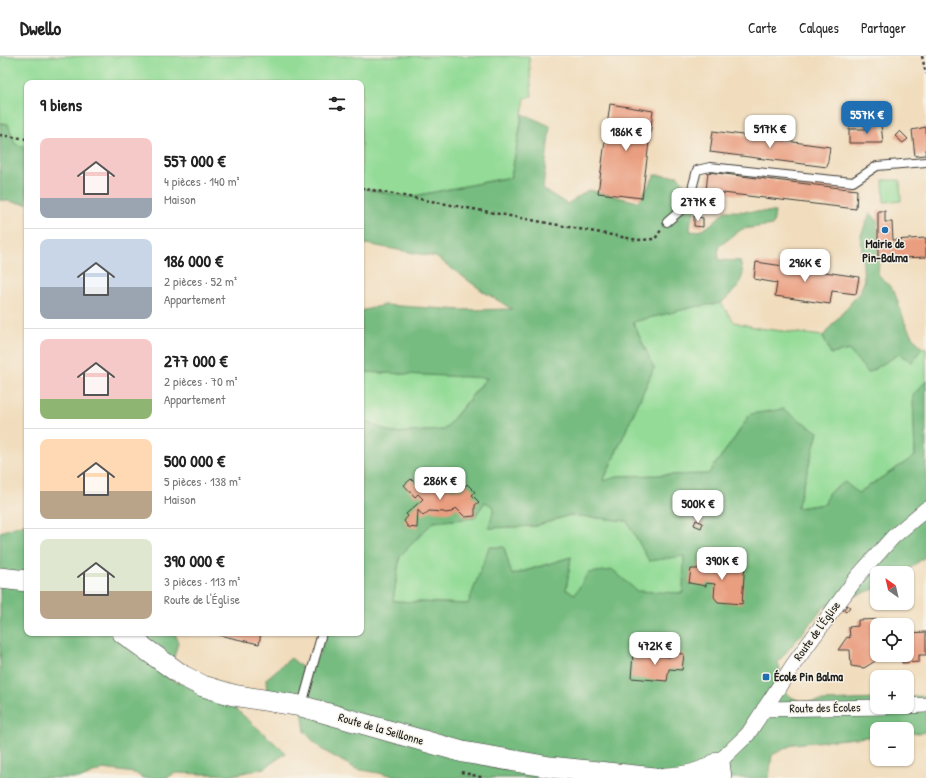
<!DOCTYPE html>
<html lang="fr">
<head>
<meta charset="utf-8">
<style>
  :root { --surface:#fff; --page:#f6f6f6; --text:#222; --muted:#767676; --line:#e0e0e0; --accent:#1f6fb2 }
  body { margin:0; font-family:"Patrick Hand",sans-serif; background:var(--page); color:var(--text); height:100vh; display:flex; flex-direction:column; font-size:15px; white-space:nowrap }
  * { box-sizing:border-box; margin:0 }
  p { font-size:13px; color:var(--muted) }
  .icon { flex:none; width:22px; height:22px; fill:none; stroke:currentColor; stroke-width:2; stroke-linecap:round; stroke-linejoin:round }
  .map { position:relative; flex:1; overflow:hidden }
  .details { position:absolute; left:24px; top:24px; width:340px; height:556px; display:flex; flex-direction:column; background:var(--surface); border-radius:8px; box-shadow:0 1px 3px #0004 }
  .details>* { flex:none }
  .needle { width:26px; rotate:326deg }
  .tools { position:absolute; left:870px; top:510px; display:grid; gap:8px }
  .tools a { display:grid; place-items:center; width:44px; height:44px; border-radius:8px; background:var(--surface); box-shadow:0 1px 3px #0004; font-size:20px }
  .price { position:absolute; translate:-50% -34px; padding:0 9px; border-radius:8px; background:#fff; color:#222; font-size:13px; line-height:26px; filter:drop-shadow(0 1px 2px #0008) }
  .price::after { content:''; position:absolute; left:50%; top:24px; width:12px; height:9px; margin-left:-6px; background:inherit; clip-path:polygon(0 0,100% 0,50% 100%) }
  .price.on { background:var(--accent); color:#fff }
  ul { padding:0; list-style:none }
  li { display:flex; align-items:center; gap:12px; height:100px; padding:0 16px }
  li+li { border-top:1px solid var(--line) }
  li span { display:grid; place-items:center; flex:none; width:112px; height:80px; border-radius:8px; color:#555 }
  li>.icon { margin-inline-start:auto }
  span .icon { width:48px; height:48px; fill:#fffc; stroke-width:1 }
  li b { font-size:17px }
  h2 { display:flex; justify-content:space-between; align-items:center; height:48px; padding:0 16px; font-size:17px }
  header { display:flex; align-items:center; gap:24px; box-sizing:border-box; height:56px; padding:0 20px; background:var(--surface); border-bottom:1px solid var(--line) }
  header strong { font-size:19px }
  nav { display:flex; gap:22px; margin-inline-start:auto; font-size:14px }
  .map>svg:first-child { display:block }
  .green { fill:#93db96; stroke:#587c59 }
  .forest { fill:#76bb7f; stroke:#496c4e; fill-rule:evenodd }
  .building { fill:#ea9e80 }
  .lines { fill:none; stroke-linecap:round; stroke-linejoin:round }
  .lane-casing { stroke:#3c3934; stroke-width:10 }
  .street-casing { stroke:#3c3934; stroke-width:16 }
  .secondary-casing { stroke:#3c3934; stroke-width:22 }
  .path { stroke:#3c3934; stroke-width:2.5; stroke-dasharray:3 3; stroke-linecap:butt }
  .lane { stroke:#fff; stroke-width:8 }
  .street { stroke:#fff; stroke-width:15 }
  .secondary { stroke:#fff; stroke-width:21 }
  .poi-dot { fill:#1f6fb2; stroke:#f7f3e8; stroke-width:1.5 }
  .labels { text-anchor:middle; stroke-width:3; stroke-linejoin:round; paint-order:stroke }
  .poi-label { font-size:12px; font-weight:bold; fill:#1c1c1c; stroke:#f7f3e8 }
  .street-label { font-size:12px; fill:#1c1c1c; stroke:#f7f3e8 }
</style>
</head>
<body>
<header>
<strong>Dwello</strong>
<nav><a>Carte</a><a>Calques</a><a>Partager</a></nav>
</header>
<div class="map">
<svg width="926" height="722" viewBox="0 0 926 722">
  <rect width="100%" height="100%" fill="#f7f3e8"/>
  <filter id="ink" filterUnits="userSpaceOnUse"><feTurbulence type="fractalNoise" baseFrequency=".025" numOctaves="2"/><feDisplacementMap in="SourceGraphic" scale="8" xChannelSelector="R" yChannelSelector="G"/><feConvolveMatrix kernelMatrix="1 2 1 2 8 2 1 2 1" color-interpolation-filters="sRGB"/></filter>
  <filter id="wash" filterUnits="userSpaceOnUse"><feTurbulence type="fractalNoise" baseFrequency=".012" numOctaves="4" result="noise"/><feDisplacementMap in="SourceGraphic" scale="16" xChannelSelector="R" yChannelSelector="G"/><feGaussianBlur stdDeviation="0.9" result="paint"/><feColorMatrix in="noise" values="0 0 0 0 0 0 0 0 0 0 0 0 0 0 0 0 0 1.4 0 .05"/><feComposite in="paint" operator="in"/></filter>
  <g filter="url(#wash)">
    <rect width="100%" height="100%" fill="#f1ddbd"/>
    <g class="green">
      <path d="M0,0h529l3,40 -7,2 -14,79 -102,20 -48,-9v-105h-334v65l-12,-4 -7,-20 -8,-1z"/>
      <path d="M883,124h17l1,21 -17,1z"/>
      <path d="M721,247l13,19 24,6 65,8 8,18 18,-4 19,23 31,-19 13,8 10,-14 4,1v32l-13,15 2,60 -57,37 -33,11 -28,4 21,-76 -68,-18 -16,25 -26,35 -88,2 -17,6 51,-114 -22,-46 62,-15z"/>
      <path d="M361,316l126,5 -43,53 -52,3 -31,-14z"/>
      <path d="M485,446l9,4 -5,22 46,-2 35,-11 57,6 22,40 35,-6 -1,38 -46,-1 -24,-22 -38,25 -9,-5 5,-33 -60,18 -7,-28 -36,57 -75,-3 7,-45 33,-34 41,-4z"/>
    </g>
    <g class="forest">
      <path d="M523,58l27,12 -7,63 24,15 22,-14 49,12 17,-27 23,1 20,28 -7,16 -1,11c15,3 25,-11 35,-20l50,1 -2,13 -31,4 -24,18 1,13 21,1 3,13 -5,13 -17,16 -27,4 -61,15 21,46 -51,113 17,-5 88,-2 26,-35 16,-25 33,-5 35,23 -21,76 28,-4 3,-11 17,-11 13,11 57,-37 -2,-61 13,-14v175l-22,17h-27v15l-53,19 -46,55 8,32 15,8 76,-3v8h30v-10l19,-1v36l-19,2v-5h-30v7l-83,8 -22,11 -3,23h-361l-52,-9 -35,-20 -16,-17 -4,-32 -34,-6 -1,-15 25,-21 15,13 14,-18 -1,-20h42v-214l31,14 52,-3 43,-52 -126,-6v-61l23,-6 78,5 50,-1 -28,-17 -48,-35 -75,-14v-55l48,9 102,-20zM485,446l9,5 -5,21 46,-2 35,-11 57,6 22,40 35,-5 -1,37 -46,-2 -24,-21 -25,3 -13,21 -9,-4 5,-33 -59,18 -8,-28h-15l-21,57 -75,-3 7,-45 33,-34 41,-4z"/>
      <path d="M0,67l8,1 7,20 12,4v56l-27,-4z"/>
      <path d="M870,157l12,13 -4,48 16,17 11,32 7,13 10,12 -10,14 -13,-8 -31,19 -19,-23 -18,4 -8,-18 36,-43 5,-11 -3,-47z"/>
      <path d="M27,467v110h148l3,10 -10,35 62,26 56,49 -21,15 -32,7 -57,-2 -11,5h-22l-8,-5 -32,-4 -22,9h-81v-246z"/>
    </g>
    <g id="blocks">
      <g class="building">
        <path d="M610,48l43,7 -11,87 -44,-5z"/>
        <path d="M865,68h16l2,19h-34v-14h17z"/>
        <path d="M926,71v28l-11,1 -3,-26z"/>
        <path d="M713,75l117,16 -3,20 -117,-15z"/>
        <path d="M900,75l8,8 -5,4 -8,-7z"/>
        <path d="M708,116l149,18 -1,19 -150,-18z"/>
        <path d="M878,155h7v11h7l1,18 33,-2v19l-48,2z"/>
        <path d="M694,160l9,2v9l-9,-1z"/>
        <path d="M756,206l103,15 -3,17 -24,-3 -2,13 -55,-8 2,-13 -23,-4z"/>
        <path d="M411,423l7,7 33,2 3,2 3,-3 3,4 7,-7 8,8 -3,3 7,7 -4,3v11l-10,1 -9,-9 -4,4 -7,1 -1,-1 -15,-1 -6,5 -5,-6 -1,18 -9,-1 -4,-6 4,-5 -2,-2 17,-15 -5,-5 -3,3 -11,-12z"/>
        <path d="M696,464l7,3 -2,5 -7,-3z"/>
        <path d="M717,506h28l-3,42 -24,-2 -4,-5 1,-13 -9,-1v3l-17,-3 2,-14h7l1,-6 9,1 -1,8h9z"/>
        <path d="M847,549l3,2 -4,5 -3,-2z"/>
        <path d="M890,563v6h-13v30h2l-2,5 -13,8 -13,-2 -1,-16h-12l9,-13 3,1 -1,-11 9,-1v-6z"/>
        <path d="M926,576v23h-7v7l-17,1 -1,-8h6v-22z"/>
        <path d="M220,577h41l-2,11 -40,-9z"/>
        <path d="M670,597l14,1 -2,16 -13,-1 -2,12 -36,-3 2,-24 37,3z"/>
      </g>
    </g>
  </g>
  <g filter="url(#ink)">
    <use href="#blocks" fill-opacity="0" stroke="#3c3934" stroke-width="1"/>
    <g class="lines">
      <g class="lane-casing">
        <g id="lane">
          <path d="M667,166l21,-18 9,-34 13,-3 143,15 24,-16 49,-4"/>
          <path d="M302,649l20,-72"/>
        </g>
      </g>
      <g class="street-casing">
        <g id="street">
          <path d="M907,650l19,-1"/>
          <path d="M764,653l122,-2"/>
          <path d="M719,706l29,-28 45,-69 65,-89 35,-39 33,-28"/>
        </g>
      </g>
      <g class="secondary-casing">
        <g id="secondary">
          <path d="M0,522l27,3"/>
          <path d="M123,577l60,43 20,10 30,9 68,11 162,46 87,15 105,11"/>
          <path d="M665,722c22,-1 35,-3 54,-16l2,16"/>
        </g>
      </g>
      <g class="path">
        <path d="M922,0l4,18"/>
        <path d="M0,79l27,4"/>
        <path d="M361,132l277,52 17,-1 6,-9"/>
        <path d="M461,716l23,6"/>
      </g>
      <use href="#lane" class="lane"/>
      <use href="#street" class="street"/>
      <use href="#secondary" class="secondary"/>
    </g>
  </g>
  <g class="poi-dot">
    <circle cx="885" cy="174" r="4"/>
    <rect x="762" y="617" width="8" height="8" rx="2"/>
  </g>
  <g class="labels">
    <g class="poi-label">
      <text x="885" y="192">Mairie de<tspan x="885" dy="14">Pin-Balma</tspan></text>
      <text x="774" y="625" text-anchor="start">École Pin Balma</text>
    </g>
    <g class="street-label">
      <text transform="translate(817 575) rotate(-54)" y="4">Route de l'Église</text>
      <text transform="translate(825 652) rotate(-1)" y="4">Route des Écoles</text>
      <text transform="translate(381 673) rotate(16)" y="4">Route de la Seillonne</text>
    </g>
  </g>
</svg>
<div class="tools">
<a><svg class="needle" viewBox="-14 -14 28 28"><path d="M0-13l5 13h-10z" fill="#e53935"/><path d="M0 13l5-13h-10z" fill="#767676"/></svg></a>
<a><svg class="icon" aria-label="locate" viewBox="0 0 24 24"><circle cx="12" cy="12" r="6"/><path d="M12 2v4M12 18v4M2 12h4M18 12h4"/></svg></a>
<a>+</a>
<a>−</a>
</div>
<b class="price on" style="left:867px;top:79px">557K €</b>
<b class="price" style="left:770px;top:93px">517K €</b>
<b class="price" style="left:626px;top:96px">186K €</b>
<b class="price" style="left:698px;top:166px">277K €</b>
<b class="price" style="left:805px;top:227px">296K €</b>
<b class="price" style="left:440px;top:445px">286K €</b>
<b class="price" style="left:698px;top:468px">500K €</b>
<b class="price" style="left:722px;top:525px">390K €</b>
<b class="price" style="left:655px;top:610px">472K €</b>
<section class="details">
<h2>9 biens<svg class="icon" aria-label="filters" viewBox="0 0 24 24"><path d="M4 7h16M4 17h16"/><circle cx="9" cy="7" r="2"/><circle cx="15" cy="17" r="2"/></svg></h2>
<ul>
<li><span style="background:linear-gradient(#f6c9c9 75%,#9aa5b1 0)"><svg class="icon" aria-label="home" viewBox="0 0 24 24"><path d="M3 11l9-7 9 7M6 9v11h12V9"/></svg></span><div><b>557 000 €</b><p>4 pièces · 140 m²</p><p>Maison</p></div></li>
<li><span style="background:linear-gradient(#c9d6e8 60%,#9aa5b1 0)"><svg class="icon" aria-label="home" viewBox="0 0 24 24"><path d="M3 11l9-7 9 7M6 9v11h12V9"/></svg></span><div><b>186 000 €</b><p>2 pièces · 52 m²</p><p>Appartement</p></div></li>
<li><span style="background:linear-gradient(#f6c9c9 75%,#8fb573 0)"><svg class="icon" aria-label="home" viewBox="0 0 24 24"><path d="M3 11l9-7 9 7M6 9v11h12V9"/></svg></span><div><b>277 000 €</b><p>2 pièces · 70 m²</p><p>Appartement</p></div></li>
<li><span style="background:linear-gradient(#ffd9b3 65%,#b9a48a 0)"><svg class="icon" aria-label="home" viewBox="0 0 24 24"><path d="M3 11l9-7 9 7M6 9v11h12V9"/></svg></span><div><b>500 000 €</b><p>5 pièces · 138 m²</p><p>Maison</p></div></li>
<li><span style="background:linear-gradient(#dfe7d0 65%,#b9a48a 0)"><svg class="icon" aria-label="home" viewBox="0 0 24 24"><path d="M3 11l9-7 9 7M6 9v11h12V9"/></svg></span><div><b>390 000 €</b><p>3 pièces · 113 m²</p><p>Route de l'Église</p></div></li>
</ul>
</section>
</div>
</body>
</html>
